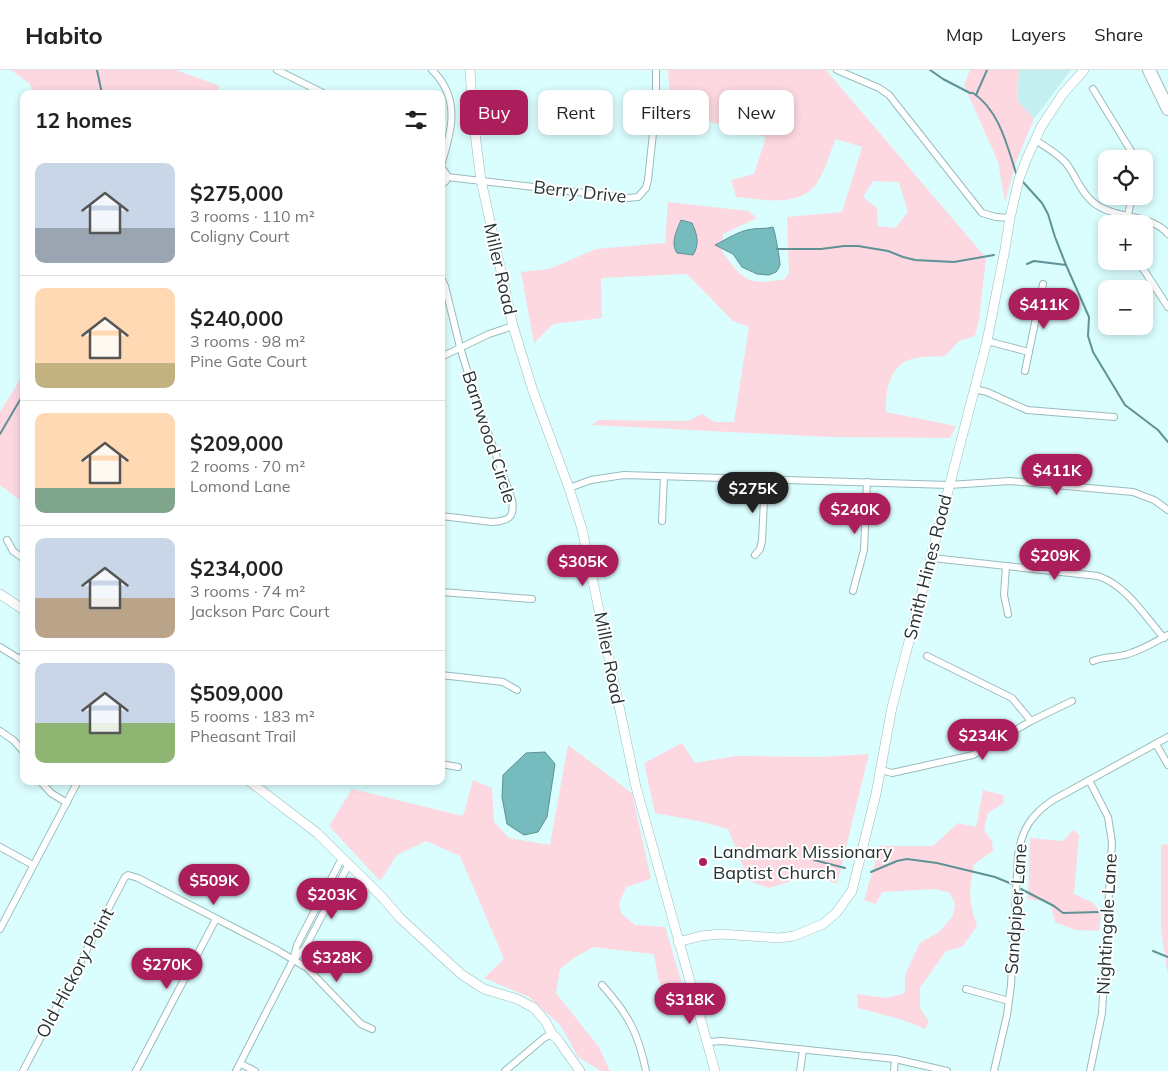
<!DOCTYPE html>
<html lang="en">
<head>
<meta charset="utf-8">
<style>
  :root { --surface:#fff; --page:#f6f6f6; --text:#222; --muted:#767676; --line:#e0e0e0; --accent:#ab1d5b }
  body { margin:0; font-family:Mulish,sans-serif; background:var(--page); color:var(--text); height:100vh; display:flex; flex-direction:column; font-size:19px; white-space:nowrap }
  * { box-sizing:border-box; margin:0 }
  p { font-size:16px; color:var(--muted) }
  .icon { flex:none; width:28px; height:28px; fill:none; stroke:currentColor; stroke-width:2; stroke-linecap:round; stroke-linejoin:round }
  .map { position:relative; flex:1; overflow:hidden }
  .drawer { position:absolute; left:20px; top:20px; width:425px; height:695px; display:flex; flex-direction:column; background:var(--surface); border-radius:10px; box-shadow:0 2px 8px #0003 }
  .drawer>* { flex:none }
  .guide { position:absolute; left:460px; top:20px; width:475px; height:45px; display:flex; gap:10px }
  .fabs { position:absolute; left:1098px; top:80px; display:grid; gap:10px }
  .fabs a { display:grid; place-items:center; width:55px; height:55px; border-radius:10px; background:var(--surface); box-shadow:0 2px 8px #0003; font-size:25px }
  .price { position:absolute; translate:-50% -42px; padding:0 11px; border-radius:18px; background:var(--accent); color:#fff; font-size:16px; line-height:32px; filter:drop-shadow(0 1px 2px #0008) }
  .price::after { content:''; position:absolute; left:50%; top:30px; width:15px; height:11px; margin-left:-8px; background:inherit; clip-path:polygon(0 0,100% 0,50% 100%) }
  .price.on { background:#222; color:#fff }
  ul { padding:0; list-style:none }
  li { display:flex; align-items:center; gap:15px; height:125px; padding:0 15px }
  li+li { border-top:1px solid var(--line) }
  li span { display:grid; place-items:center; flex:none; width:140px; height:100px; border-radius:10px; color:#555 }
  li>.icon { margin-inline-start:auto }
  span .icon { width:60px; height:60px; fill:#fffc; stroke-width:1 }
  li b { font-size:21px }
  h2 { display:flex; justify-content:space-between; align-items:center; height:60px; padding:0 15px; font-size:21px }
  .chip { padding:0 18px; border-radius:10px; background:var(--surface); box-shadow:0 2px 8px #0003; font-size:18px; line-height:45px }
  .chip.on { background:var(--accent); color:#fff }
  header { display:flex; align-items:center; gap:30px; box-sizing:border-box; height:70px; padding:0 25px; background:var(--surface); border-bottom:1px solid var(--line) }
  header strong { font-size:24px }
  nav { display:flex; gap:28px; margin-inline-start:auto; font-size:18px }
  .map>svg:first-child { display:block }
  .built { fill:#c4eff0 }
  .green { fill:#fdd8e1; fill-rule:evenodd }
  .water { fill:#76bbbe; stroke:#5e9294 }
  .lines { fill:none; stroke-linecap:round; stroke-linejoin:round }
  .stream { stroke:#5e9294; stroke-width:2 }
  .minor-casing { stroke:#9abbbc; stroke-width:8 }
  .tertiary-casing { stroke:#9abbbc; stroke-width:10 }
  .motorway-casing { stroke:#9abbbc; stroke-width:14 }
  .minor { stroke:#fff; stroke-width:6 }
  .tertiary { stroke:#fff; stroke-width:9 }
  .motorway { stroke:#fff; stroke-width:12 }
  .poi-dot { fill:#ab1d5b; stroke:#fff; stroke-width:2 }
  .labels { text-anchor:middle; stroke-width:4; stroke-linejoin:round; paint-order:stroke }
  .street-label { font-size:18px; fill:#253333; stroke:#fff }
  .poi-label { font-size:18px; fill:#253333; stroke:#fff; text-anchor:start }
</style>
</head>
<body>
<header>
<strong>Habito</strong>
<nav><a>Map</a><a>Layers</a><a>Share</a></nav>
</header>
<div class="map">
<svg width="1168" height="1001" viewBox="0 0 1168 1001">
  <rect width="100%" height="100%" fill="#dafdfe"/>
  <path class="built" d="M1019,0h52l-37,49 -17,-19z"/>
  <g class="green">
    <path d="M11,0h165l44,16 -5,8h-182l-3,-10z"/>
    <path d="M668,0h158l160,188 -7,61 -4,17 -16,5 -14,15c-10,1 -20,0 -29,2 -26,4 -31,32 -30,54l70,14 -6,12 -121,-1 -237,-12 6,-5 90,1 14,-7 13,8h19l15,-95 -16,-6 -46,-47 -86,4 1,40 -49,6 -19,19 -13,-71 28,-3 47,-20 69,-6 3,-41 80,9 9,7 -34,16 -1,18c22,29 26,34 63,27l4,-6 -2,-56 55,-5 20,-65 -26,-8c-6,13 -10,29 -18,42 -16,28 -56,18 -82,16l-5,-17 23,-6 12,-37 -95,-26zM873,111l26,1 9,30 -13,16 -17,-2 -1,-18 -14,-11z"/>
    <path d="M970,0h49l-2,30 17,19 -18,43 -11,40 -7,-40 -34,-77z"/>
    <path d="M24,303v130l-24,-18v-73z"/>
    <path d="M682,673l13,20 41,-7 83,1 50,-3 -32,130 -30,-11 -18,9 -20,6 -20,-7 -21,-52 -30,-8 -43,-8 -11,-50z"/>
    <path d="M568,675l64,48 19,86 -25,8 -7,17 2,9 14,12 30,2 25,83 -15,5 -17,-37 -4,-24 -61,-7 -19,11 -14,11 -4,24 43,54 11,24h-9l-23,-14 -17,-31 -32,-29 -45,-19 20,-19 -44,-103 -34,-15 -29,14 -17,26 -51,-55 23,-37 111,27 10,-36 19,8 2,34 15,16 41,7z"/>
    <path d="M983,720l20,5 1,8 -16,10 -4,17 8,11 1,10 -19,13c-5,28 -6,35 3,62l-15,21 -16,4 -26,37v20l9,14 -4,7 -22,-9 -45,-12 -1,-14 29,4 19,-5v-18l15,-32 20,-12 13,-15 2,-12 -5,-11 -15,-4 -53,3 -6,12 -12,-4 16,-54h53l25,-23 18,4z"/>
    <path d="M1073,760l6,5 -5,59 18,8 9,10 -2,19 -24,-1 -20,-8 -5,-20 -22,-3 2,-61 33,3z"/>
    <path d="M1168,774v132l-7,-46v-85z"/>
  </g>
  <g class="water">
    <path d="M681,150l11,3c5,11 8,21 1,32l-16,-2c-7,-10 0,-23 4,-33z"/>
    <path d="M773,157c2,4 7,33 7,38 0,1 -3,6 -4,7l-7,3 -12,-1 -15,-7 -9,-13 -18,-9c12,-6 25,-15 38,-16 7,-1 13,0 20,-2z"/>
    <path d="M545,682l10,12 -8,53 -9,15 -14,3 -17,-11 -5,-27 1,-22 23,-22z"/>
  </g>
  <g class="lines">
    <g class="stream">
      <path d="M97,0l5,24"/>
      <path d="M930,0l13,9 27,14h3c26,17 34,52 43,80"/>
      <path d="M976,25l11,-25"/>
      <path d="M1023,112l19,21 6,11 7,23 11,28 23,52 -1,19 5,16 32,53 33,25 10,12"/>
      <path d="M777,179h44l23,-3h14l30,5 15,6 12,3 39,2 40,-7"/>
      <path d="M1027,194l7,-3 32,4"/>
      <path d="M0,364l24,-41"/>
      <path d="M814,790l31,8"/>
      <path d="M871,802l26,-11 10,-2 30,4 58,14 17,7"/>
      <path d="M1021,819l33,17 9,7 36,-1"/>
      <path d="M1153,881l15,6"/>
    </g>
    <g class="minor-casing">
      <g id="minor">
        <path d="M277,0l48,24"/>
        <path d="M432,0c29,28 20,61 9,95"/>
        <path d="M837,0l42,18 10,7 93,118 14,4 14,1"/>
        <path d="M1093,19l43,70"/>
        <path d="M1035,70c11,7 22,13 31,23 10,13 15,30 28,40 22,17 56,10 74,31"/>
        <path d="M441,97l6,8 -1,6 -5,4"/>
        <path d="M447,107l181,21 10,-1 8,-9 2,-8 8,-75v-35"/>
        <path d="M1126,154l6,-28"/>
        <path d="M1138,191l30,46"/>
        <path d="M441,208l4,8 15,61 14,46 38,107c3,18 -4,21 -20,22l-51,-6"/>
        <path d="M987,271l42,11"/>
        <path d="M441,287l48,-23 24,-8"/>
        <path d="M1025,301l18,-87"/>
        <path d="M974,319l13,3 40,18 87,7"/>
        <path d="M569,418l22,-8 33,-5 325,10 61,-4 123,11 21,8 14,10"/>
        <path d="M662,451l2,-45"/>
        <path d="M7,470l6,11 11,8"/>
        <path d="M755,485l5,-6 2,-8 3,-62"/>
        <path d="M932,488l166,18c29,10 46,39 66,62"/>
        <path d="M1006,496l-2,29 4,19"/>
        <path d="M853,521l11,-41 3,-68"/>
        <path d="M441,522l91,7"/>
        <path d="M0,577l24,15"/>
        <path d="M927,586l85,42 19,23"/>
        <path d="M20,590l4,-7"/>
        <path d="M1093,591c12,-5 23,-3 35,-7 14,-4 27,-12 40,-19"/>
        <path d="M441,605l62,7 14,8"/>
        <path d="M0,661l13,9 11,12"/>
        <path d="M1156,674l12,21"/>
        <path d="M441,694l17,3"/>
        <path d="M881,700l11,3 81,-18 58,-34 41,-20"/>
        <path d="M1089,710l19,37 4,25 -10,171 -12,58"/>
        <path d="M40,711l11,12 16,10"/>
        <path d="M0,777l33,18"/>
        <path d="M0,859l78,-148"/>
        <path d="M294,889l11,-11 44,-84"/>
        <path d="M602,915c26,29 36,47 44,86"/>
        <path d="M966,919l43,12"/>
        <path d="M708,972l14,-1 173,18 52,12"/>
        <path d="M241,994l14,7"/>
        <path d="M23,1001l102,-194 3,-2 10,3 139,72 30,18 54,56 11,5"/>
        <path d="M136,1001l80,-152"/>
        <path d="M236,1001l57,-111 4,-15 45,-87"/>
        <path d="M505,1001l39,-33 8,-4"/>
        <path d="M800,1001l3,-21"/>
        <path d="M894,1001l1,-12"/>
        <path d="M994,1001l13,-56 4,-30 7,-129c3,-26 14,-42 35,-56l115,-63"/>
      </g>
    </g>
    <g class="tertiary-casing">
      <g id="tertiary">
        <path d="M470,0l3,48 8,62 32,146 20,65 36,97 13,41 54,258 79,284"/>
        <path d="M0,524l24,16"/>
        <path d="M249,711l68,52 65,64 18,21 61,56 23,15 33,10 17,9 12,14 6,12 6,6 22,31"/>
        <path d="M678,872l23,-6 19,-2 59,4 15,-2 29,-12 13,-11 16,-22 24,-97 16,-87 95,-366 18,-92 5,-31 9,-39 8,-21 14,-31 21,-32 22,-25"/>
      </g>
    </g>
    <g class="motorway-casing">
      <path id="motorway" d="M1149,0l19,39"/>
    </g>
    <use href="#minor" class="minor"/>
    <use href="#tertiary" class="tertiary"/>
    <use href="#motorway" class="motorway"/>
  </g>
  <circle class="poi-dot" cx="703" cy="792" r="5"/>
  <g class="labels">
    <g class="street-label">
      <text transform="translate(580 122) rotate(6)" y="6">Berry Drive</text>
      <text transform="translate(500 199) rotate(77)" y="6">Miller Road</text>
      <text transform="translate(489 367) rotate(72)" y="6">Barnwood Circle</text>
      <text transform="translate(928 497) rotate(-76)" y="6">Smith Hines Road</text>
      <text transform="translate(609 588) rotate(79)" y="6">Miller Road</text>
      <text transform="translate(1016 839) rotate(-86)" y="6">Sandpiper Lane</text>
      <text transform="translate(1107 854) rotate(-87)" y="6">Nightingale Lane</text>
      <text transform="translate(75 903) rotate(-62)" y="6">Old Hickory Point</text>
    </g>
    <g class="poi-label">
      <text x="713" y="788">Landmark Missionary<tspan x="713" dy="21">Baptist Church</tspan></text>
    </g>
  </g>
</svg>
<div class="fabs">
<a><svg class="icon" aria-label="locate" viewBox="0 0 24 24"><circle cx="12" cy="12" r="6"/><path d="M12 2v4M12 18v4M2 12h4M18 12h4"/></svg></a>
<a>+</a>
<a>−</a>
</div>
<b class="price" style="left:1044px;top:260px">$411K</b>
<b class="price" style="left:1057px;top:426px">$411K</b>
<b class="price on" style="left:753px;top:444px">$275K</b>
<b class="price" style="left:855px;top:465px">$240K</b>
<b class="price" style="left:1055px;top:511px">$209K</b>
<b class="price" style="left:583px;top:517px">$305K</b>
<b class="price" style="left:983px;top:691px">$234K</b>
<b class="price" style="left:214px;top:836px">$509K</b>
<b class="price" style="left:332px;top:850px">$203K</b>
<b class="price" style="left:337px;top:913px">$328K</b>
<b class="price" style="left:167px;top:920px">$270K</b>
<b class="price" style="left:690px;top:955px">$318K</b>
<div class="guide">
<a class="chip on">Buy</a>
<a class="chip">Rent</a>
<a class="chip">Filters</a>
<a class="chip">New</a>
</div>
<section class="drawer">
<h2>12 homes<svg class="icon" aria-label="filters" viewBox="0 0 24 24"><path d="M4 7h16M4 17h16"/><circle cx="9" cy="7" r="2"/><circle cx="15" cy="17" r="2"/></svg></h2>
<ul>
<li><span style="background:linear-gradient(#c9d6e8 65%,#9aa5b1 0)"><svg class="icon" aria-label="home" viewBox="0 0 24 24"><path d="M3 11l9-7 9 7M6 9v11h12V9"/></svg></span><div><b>$275,000</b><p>3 rooms · 110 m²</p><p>Coligny Court</p></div></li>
<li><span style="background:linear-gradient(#ffd9b3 75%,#c2b280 0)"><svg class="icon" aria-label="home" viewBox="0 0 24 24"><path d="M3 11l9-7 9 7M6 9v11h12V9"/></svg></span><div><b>$240,000</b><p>3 rooms · 98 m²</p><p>Pine Gate Court</p></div></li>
<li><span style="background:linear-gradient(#ffd9b3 75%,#7fa58c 0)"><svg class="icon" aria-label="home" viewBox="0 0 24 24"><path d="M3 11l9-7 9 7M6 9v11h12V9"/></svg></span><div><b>$209,000</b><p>2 rooms · 70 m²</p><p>Lomond Lane</p></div></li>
<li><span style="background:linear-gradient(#c9d6e8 60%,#b9a48a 0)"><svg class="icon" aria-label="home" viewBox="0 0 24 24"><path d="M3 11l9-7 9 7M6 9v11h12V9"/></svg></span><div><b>$234,000</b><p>3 rooms · 74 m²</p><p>Jackson Parc Court</p></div></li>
<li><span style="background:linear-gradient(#c9d6e8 60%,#8fb573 0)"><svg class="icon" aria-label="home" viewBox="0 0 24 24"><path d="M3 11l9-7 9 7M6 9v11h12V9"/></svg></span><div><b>$509,000</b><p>5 rooms · 183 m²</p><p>Pheasant Trail</p></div></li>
</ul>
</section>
</div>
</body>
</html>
